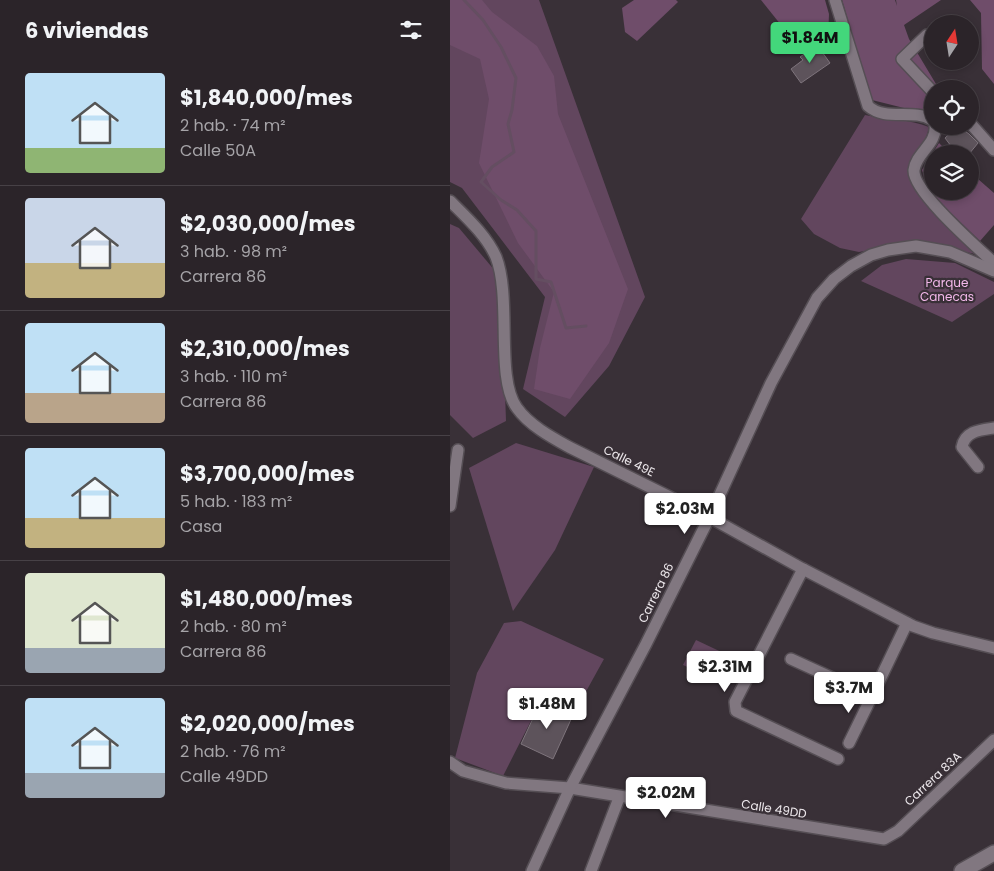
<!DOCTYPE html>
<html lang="es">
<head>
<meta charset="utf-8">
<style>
  :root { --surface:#2b2429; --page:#373035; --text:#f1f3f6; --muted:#a6a4a8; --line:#474146; --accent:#43d77b }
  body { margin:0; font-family:Poppins,sans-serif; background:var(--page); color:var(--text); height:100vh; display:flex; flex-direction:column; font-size:19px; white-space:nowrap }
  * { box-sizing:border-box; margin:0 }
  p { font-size:16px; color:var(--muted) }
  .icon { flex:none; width:28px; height:28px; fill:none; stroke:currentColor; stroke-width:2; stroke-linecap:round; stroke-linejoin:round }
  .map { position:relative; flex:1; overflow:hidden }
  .sheet { display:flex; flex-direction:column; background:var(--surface); width:450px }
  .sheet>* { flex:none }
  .needle { width:32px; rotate:12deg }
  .buttons { position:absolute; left:474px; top:15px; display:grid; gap:10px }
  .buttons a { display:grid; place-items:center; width:55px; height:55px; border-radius:50%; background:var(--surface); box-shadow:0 2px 8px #0003,0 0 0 1px var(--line); font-size:25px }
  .price { position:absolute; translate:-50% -42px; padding:0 11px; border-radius:5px; background:#fff; color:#222; font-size:16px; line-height:32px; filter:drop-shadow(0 1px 2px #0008) }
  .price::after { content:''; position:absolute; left:50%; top:30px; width:15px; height:11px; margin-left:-8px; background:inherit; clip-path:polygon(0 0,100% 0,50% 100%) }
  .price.active { background:var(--accent); color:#111 }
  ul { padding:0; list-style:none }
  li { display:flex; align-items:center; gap:15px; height:125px; padding:0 25px }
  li+li { border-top:1px solid var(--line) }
  li span { display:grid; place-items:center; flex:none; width:140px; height:100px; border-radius:5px; color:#555 }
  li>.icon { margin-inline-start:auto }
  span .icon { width:60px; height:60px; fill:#fffc; stroke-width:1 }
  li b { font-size:21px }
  h2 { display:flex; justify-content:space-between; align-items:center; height:60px; padding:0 25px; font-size:21px }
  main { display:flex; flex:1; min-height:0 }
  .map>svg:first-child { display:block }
  .green { fill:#62465e }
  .forest { fill:#6f4d6a }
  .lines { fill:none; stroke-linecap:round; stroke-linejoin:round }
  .stream { stroke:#644e61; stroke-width:3 }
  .building { fill:#5d535b; stroke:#7e747c }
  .street-casing { stroke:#554e54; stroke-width:14 }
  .secondary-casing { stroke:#554e54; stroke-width:18 }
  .street { stroke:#817780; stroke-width:11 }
  .secondary { stroke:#817780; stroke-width:15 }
  .labels { text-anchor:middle; stroke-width:4.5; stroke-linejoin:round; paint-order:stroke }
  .park-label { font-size:12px; fill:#f3b8ea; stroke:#393037 }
  .street-label { font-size:12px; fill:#ede8ec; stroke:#393037 }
</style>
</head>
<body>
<main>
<section class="sheet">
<h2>6 viviendas<svg class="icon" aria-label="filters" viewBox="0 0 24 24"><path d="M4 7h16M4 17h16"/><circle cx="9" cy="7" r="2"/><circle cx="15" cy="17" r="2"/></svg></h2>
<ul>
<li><span style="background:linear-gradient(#bfe0f5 75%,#8fb573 0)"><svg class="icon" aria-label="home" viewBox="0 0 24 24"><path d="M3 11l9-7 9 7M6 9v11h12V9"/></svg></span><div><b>$1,840,000/mes</b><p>2 hab. · 74 m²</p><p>Calle 50A</p></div></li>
<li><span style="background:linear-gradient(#c9d6e8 65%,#c2b280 0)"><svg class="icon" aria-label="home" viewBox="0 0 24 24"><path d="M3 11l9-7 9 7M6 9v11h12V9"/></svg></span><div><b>$2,030,000/mes</b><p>3 hab. · 98 m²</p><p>Carrera 86</p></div></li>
<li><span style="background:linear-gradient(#bfe0f5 70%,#b9a48a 0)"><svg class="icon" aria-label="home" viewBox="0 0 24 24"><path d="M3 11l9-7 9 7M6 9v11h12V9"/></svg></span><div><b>$2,310,000/mes</b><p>3 hab. · 110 m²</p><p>Carrera 86</p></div></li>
<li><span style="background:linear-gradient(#bfe0f5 70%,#c2b280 0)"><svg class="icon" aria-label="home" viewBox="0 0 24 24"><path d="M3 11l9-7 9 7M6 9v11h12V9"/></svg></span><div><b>$3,700,000/mes</b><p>5 hab. · 183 m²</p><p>Casa</p></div></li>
<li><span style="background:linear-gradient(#dfe7d0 75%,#9aa5b1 0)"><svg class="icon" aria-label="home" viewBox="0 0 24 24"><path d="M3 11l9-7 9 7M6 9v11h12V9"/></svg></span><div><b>$1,480,000/mes</b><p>2 hab. · 80 m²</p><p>Carrera 86</p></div></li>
<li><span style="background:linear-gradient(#bfe0f5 75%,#9aa5b1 0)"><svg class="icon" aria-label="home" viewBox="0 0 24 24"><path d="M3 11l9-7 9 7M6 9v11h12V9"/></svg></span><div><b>$2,020,000/mes</b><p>2 hab. · 76 m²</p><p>Calle 49DD</p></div></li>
</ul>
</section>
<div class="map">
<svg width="544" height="871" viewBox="0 0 544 871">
  <rect width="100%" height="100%" fill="#393037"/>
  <g class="green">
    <path d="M0,0h89l106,297 -36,69 -44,51 -42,-28 22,-92 -83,-109 -12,-6z"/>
    <path d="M415,115c21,5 45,4 64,12 -4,20 -16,27 -20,48l19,30 48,49 -65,-12 -52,10 -19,-4 -26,-14 -13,-15z"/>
    <path d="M0,224l9,4 42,50 5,143 -33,17 -23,-23z"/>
    <path d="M456,259l49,4 39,19v12l-42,28 -91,-41 21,-16z"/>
    <path d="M66,443l78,24 -39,83 -42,61 -44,-143z"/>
    <path d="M71,621l83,38 -31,56 -32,-14 -38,75 -48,-18 22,-85 27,-50z"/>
    <path d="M246,640l36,17 -13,24 -36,-16z"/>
  </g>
  <g class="forest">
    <path d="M0,0h32l10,12 45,34 17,30 4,38 70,175 -19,54 -39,56 -36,-10 6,-41 14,-56 -36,-49 -39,-80 10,-64 -9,-40 -30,-14z"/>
    <path d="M184,0h42l2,2 -41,39 -12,-9 -3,-24z"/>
    <path d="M311,0h64l4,14 -1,24 -27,12z"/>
    <path d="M392,0h53l2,6 -1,-6h45l-37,25 5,14 30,50h-7v26l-60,-15z"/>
    <path d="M520,0h24v84l-12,-15 -1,-56z"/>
    <path d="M489,143l11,11h-18v37h38v-19l24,21v32l-14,16 -51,-49 -7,-22z"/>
  </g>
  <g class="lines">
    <path class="stream" d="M14,0l19,20 18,27 15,31 -4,32 -4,14 6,28 -22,15 -11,15 20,18 16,10 19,21v48l15,3 15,46 20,-2"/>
  </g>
  <g class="building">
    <path d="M367,45l13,18 -29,20 -10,-14 12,-9 -3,-3z"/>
    <path d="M508,126l11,8 9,9 -9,11h-12l-12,-16z"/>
    <path d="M91,701l32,14 -20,44 -32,-15z"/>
  </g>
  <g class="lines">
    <g class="street-casing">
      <g id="street">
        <path d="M385,0l33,106c18,16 45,2 64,14"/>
        <path d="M477,35l-25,24 30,32"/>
        <path d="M520,123l24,27"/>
        <path d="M485,126c2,18 -19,27 -21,44 -2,21 64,78 80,93"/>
        <path d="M0,201c17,17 36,34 46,56 16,41 -1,122 21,151 12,17 34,29 52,39l131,65 103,57 110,57 20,7 61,15"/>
        <path d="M528,467l-16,-20c3,-16 18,-17 32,-19"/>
        <path d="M0,506l8,-56"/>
        <path d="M353,569l-68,133 1,9 102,48"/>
        <path d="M341,659l81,37 35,-73"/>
        <path d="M399,743l23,-47"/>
        <path d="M0,762l13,9 43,12 64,5 314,51 14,-8 96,-91"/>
        <path d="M82,871l38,-83 76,-144 65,-130 60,-131 46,-85 17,-19 17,-13 20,-11 17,-5 28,-4 34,6 44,19"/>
        <path d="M141,871l28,-73"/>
      </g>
    </g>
    <g class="secondary-casing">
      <path id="secondary" d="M512,871l32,-18"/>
    </g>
    <use href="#street" class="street"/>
    <use href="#secondary" class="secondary"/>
  </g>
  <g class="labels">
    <g class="park-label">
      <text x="497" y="287">Parque<tspan x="497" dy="14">Canecas</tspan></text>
    </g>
    <g class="street-label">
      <text transform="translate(179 461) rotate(26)" y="4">Calle 49E</text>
      <text transform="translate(206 593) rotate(-64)" y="4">Carrera 86</text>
      <text transform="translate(483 779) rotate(-43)" y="4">Carrera 83A</text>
      <text transform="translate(324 809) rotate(9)" y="4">Calle 49DD</text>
    </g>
  </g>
</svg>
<div class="buttons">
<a><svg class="needle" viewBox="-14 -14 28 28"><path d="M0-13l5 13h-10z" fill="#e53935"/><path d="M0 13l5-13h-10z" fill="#a6a4a8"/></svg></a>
<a><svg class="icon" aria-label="locate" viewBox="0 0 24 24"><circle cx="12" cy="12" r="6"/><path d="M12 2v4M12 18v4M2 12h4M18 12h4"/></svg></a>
<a><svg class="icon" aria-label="layers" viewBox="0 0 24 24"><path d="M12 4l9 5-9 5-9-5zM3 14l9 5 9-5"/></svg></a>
</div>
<b class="price active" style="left:360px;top:64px">$1.84M</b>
<b class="price" style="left:235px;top:535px">$2.03M</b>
<b class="price" style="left:275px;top:693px">$2.31M</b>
<b class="price" style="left:399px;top:714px">$3.7M</b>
<b class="price" style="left:97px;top:730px">$1.48M</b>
<b class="price" style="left:216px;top:819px">$2.02M</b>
</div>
</main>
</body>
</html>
